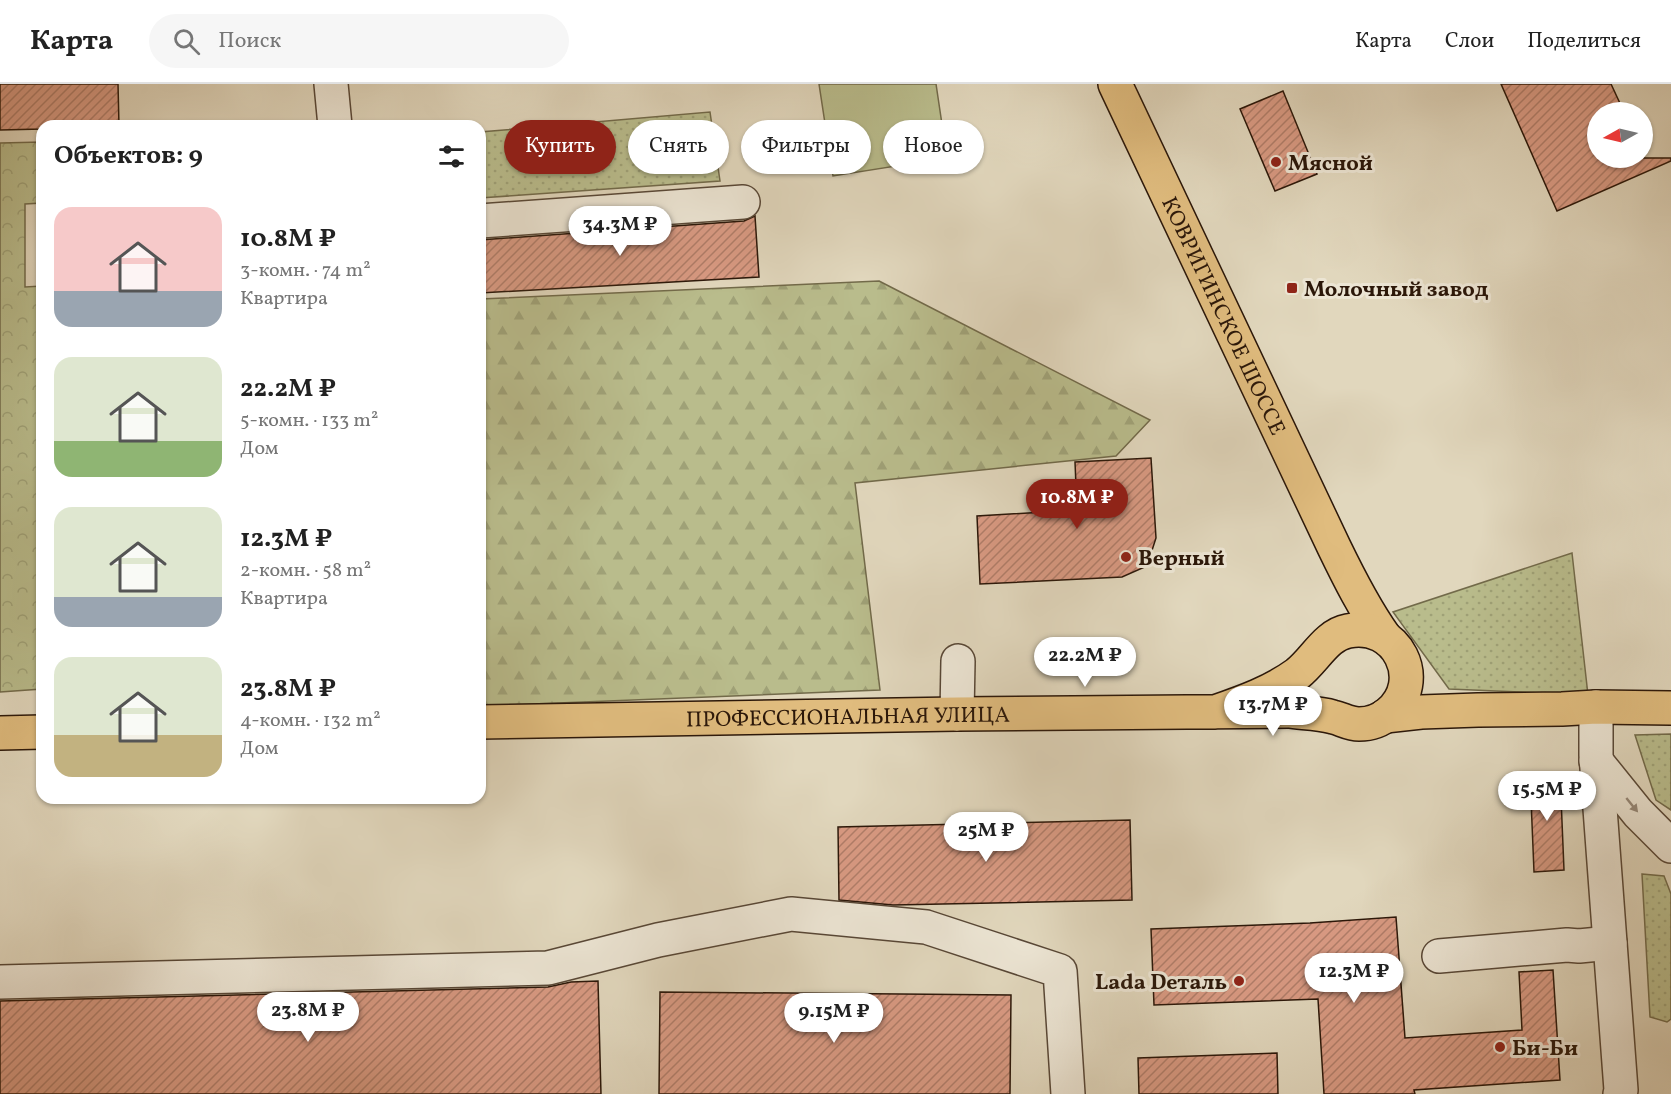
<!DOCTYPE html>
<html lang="ru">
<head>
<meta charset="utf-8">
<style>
  :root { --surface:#fff; --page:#f6f6f6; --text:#222; --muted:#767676; --line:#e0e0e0; --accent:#8f2418 }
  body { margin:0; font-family:Vollkorn,serif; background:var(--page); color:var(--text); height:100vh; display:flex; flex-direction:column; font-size:22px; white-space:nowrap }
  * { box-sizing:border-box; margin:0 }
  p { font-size:20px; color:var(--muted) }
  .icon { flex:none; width:33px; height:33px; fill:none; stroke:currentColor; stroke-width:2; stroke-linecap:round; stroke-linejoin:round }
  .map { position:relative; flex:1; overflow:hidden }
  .sheet { position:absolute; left:36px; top:36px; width:450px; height:684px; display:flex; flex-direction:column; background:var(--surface); border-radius:18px; box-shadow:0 2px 4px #0004 }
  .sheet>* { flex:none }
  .guide { position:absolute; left:504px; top:36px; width:570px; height:54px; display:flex; gap:12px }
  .needle { width:39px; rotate:262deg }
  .tools { position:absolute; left:1587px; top:18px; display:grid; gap:12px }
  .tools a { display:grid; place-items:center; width:66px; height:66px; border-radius:50%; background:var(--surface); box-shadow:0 2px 4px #0004; font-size:30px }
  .price { position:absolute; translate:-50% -51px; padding:0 14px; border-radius:21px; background:#fff; color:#222; font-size:20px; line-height:39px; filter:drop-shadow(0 2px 3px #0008) }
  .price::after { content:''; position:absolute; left:50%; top:36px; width:18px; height:14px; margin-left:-9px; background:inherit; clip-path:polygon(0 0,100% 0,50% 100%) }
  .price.current { background:var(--accent); color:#fff }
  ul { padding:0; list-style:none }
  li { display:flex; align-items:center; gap:18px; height:150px; padding:0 18px }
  li span { display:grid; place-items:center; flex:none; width:168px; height:120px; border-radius:18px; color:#555 }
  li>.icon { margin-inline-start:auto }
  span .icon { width:72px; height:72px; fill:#fffc; stroke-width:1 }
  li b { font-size:26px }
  h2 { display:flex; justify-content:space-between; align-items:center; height:72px; padding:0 18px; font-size:26px }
  .chip { padding:0 21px; border-radius:27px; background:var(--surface); box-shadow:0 2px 4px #0004; font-size:21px; line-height:54px }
  .chip.current { background:var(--accent); color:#fff }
  header { display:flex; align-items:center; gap:36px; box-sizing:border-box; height:84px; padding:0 30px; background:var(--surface); border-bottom:2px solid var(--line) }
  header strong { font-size:28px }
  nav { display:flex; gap:33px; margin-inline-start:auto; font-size:21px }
  .search { width:420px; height:54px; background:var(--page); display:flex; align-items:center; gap:15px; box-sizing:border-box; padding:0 21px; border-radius:33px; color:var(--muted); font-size:22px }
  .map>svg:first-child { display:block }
  .grass { fill:url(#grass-dots); stroke:#726a4a; stroke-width:1.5 }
  .forest { fill:url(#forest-firs); stroke:#726a4a; stroke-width:1.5 }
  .park { fill:url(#park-crowns); stroke:#726a4a; stroke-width:1.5 }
  .garden { fill:#b9bc8c; stroke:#726a4a; stroke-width:1.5 }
  .building { fill:url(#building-hatch); stroke:#2b1709; stroke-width:1.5 }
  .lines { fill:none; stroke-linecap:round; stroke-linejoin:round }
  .minor-casing { stroke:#584736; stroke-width:36 }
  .major-casing { stroke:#2b1709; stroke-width:36 }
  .minor { stroke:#ece5d4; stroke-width:33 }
  .major { stroke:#e0bc7e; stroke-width:33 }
  .oneway { fill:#958879 }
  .poi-dot { fill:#8f2418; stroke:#ece5d4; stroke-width:2 }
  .labels { text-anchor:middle; stroke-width:6; stroke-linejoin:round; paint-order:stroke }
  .poi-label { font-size:22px; font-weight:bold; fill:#2b1709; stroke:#ece5d4; text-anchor:start }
  .street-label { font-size:22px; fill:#2b1709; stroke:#ece5d4 }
</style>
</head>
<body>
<header>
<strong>Карта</strong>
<div class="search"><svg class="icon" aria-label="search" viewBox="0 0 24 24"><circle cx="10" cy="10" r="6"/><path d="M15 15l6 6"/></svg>Поиск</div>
<nav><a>Карта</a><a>Слои</a><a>Поделиться</a></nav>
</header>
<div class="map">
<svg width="1671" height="1010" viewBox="0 0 1671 1010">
  <defs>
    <pattern id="grass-dots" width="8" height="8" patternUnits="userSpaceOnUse" patternTransform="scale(1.5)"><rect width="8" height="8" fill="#b9bc8c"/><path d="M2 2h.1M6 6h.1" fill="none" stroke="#9fa177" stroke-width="1.8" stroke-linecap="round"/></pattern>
    <pattern id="forest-firs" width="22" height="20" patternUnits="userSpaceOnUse" patternTransform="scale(1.5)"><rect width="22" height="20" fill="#b9bc8c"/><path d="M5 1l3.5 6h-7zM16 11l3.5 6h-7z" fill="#9fa177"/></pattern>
    <pattern id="park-crowns" width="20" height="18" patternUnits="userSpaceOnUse" patternTransform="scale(1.5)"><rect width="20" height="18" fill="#b9bc8c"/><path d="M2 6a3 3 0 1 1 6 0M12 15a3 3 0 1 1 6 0" fill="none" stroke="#9fa177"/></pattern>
    <pattern id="building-hatch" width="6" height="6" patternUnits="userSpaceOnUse" patternTransform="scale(1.5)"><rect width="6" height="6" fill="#d99a83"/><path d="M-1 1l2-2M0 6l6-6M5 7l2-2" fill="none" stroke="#b07d69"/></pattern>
  </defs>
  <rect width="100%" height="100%" fill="#e1d7bd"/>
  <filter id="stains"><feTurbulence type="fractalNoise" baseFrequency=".00333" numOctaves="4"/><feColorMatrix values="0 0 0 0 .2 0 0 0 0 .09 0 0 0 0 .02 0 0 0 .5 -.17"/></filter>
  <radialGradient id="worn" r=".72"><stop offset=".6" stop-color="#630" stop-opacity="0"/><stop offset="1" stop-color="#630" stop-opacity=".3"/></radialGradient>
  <g class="grass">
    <path d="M710,28l10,69 -240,17v-66z"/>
    <path d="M1572,469l16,142 -139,-6 -56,-77z"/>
    <path d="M1671,650v76l-15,-10 -21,-65z"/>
    <path d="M1642,790l22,2 7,18v125l-4,3 -17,-5z"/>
  </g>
  <path class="forest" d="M879,197l271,139 -34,36 -261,27 25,207 -400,16v-407z"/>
  <path class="park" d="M42,58v61l-17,1v83l17,-1v403l-42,3v-549z"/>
  <path class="garden" d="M819,0h117l11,74 -114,18z"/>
  <g class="building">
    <path d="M0,0h118l1,42h-77v3l-42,1z"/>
    <path d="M1501,0h110l13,28h-26v46h73v3l-114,50z"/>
    <path d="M1283,7l34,83 -42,17 -35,-82z"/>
    <path d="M755,132l4,61 -279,16v-53l264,-19z"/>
    <path d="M1151,374l5,80 -9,28 -25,11 -142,7 -3,-68 100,-6 -2,-48z"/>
    <path d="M1560,689l4,97 -30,2 -4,-97z"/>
    <path d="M1130,736l2,80 -239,5 -54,-5 -1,-73z"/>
    <path d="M1396,833l9,121 117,-8 -3,-58 34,-2 7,110 -146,10 1,4h-91l-6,-95 -164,6 -3,-76 159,-6z"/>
    <path d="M598,897l3,113h-601v-93l548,-14 23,-5z"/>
    <path d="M660,908l351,3 -1,99h-351z"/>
    <path d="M1277,969l1,41h-139l-1,-36z"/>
  </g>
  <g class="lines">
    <g class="minor-casing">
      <g id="minor">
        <path d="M331,0l4,42"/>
        <path d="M480,137l263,-19"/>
        <path d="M1596,623v48l25,335 -1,4"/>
        <path d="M957,630l1,-53"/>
        <path d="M1596,677l42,52 33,33"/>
        <path d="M1439,872l128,-11 12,1 31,-3"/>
        <path d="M0,898l548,-14 110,-28 133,-26 135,13 134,44 8,123"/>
      </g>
    </g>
    <g class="major-casing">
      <g id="major">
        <path id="s1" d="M1115,0l219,463c15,31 30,61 50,89"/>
        <path d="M1385,632l36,-4 57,-2 84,-1 34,-2 75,1"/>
        <path id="s2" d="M480,638l477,-8 331,-3c15,2 31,2 45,6 9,2 16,7 26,7 11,0 22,-4 30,-11 38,-32 8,-92 -41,-82 -22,4 -33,29 -51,43 -25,18 -53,28 -82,38"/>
        <path d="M0,649l42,-1"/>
      </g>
    </g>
    <use href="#minor" class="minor"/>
    <use href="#major" class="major"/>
  </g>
  <defs><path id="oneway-solid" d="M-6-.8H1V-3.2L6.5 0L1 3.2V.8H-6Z" transform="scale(1.5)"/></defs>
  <use class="oneway" href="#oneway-solid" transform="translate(1632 721) rotate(51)"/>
  <g class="poi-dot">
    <circle cx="1276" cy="78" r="6"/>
    <rect x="1286" y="198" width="12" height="12" rx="3"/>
    <circle cx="1126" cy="473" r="6"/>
    <circle cx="1239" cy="897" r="6"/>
    <circle cx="1500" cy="963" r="6"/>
  </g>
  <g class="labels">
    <g class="poi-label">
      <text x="1288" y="86">Мясной</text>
      <text x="1304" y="212">Молочный завод</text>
      <text x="1138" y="481">Верный</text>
      <text x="1227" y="905" text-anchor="end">Lada Dеталь</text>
      <text x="1512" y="971">Би-Би</text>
    </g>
    <g class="street-label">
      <text dy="8" stroke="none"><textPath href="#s1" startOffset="256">КОВРИГИНСКОЕ ШОССЕ</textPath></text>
      <text dy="8" stroke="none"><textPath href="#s2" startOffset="368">ПРОФЕССИОНАЛЬНАЯ УЛИЦА</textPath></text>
    </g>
  </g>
  <rect width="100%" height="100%" filter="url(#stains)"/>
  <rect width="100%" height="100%" fill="url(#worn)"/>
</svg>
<div class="tools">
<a><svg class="needle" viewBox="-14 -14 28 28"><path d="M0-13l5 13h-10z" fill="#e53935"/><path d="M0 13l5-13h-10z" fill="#767676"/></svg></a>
</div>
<b class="price" style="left:620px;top:173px">34.3M ₽</b>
<b class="price current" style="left:1077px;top:446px">10.8M ₽</b>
<b class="price" style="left:1085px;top:604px">22.2M ₽</b>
<b class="price" style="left:1273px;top:653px">13.7M ₽</b>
<b class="price" style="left:1547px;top:738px">15.5M ₽</b>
<b class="price" style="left:986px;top:779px">25M ₽</b>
<b class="price" style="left:1354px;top:920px">12.3M ₽</b>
<b class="price" style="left:308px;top:959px">23.8M ₽</b>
<b class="price" style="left:834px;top:960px">9.15M ₽</b>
<div class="guide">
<a class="chip current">Купить</a>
<a class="chip">Снять</a>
<a class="chip">Фильтры</a>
<a class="chip">Новое</a>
</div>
<section class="sheet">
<h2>Объектов: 9<svg class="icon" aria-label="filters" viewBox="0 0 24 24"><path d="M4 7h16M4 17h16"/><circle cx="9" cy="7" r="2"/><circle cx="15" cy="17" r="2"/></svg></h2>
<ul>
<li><span style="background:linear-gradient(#f6c9c9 70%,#9aa5b1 0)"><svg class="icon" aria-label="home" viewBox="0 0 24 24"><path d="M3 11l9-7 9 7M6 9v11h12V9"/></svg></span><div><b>10.8M ₽</b><p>3-комн. · 74 m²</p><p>Квартира</p></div></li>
<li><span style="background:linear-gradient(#dfe7d0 70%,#8fb573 0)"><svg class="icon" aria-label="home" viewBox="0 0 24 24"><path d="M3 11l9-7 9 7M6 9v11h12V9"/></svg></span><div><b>22.2M ₽</b><p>5-комн. · 133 m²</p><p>Дом</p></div></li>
<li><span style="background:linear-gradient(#dfe7d0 75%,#9aa5b1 0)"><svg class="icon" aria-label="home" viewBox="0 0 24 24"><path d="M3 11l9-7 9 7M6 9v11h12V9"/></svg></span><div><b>12.3M ₽</b><p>2-комн. · 58 m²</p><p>Квартира</p></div></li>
<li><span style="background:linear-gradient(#dfe7d0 65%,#c2b280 0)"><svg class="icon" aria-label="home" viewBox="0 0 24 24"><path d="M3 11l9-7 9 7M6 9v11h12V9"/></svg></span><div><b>23.8M ₽</b><p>4-комн. · 132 m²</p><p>Дом</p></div></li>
</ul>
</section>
</div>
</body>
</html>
